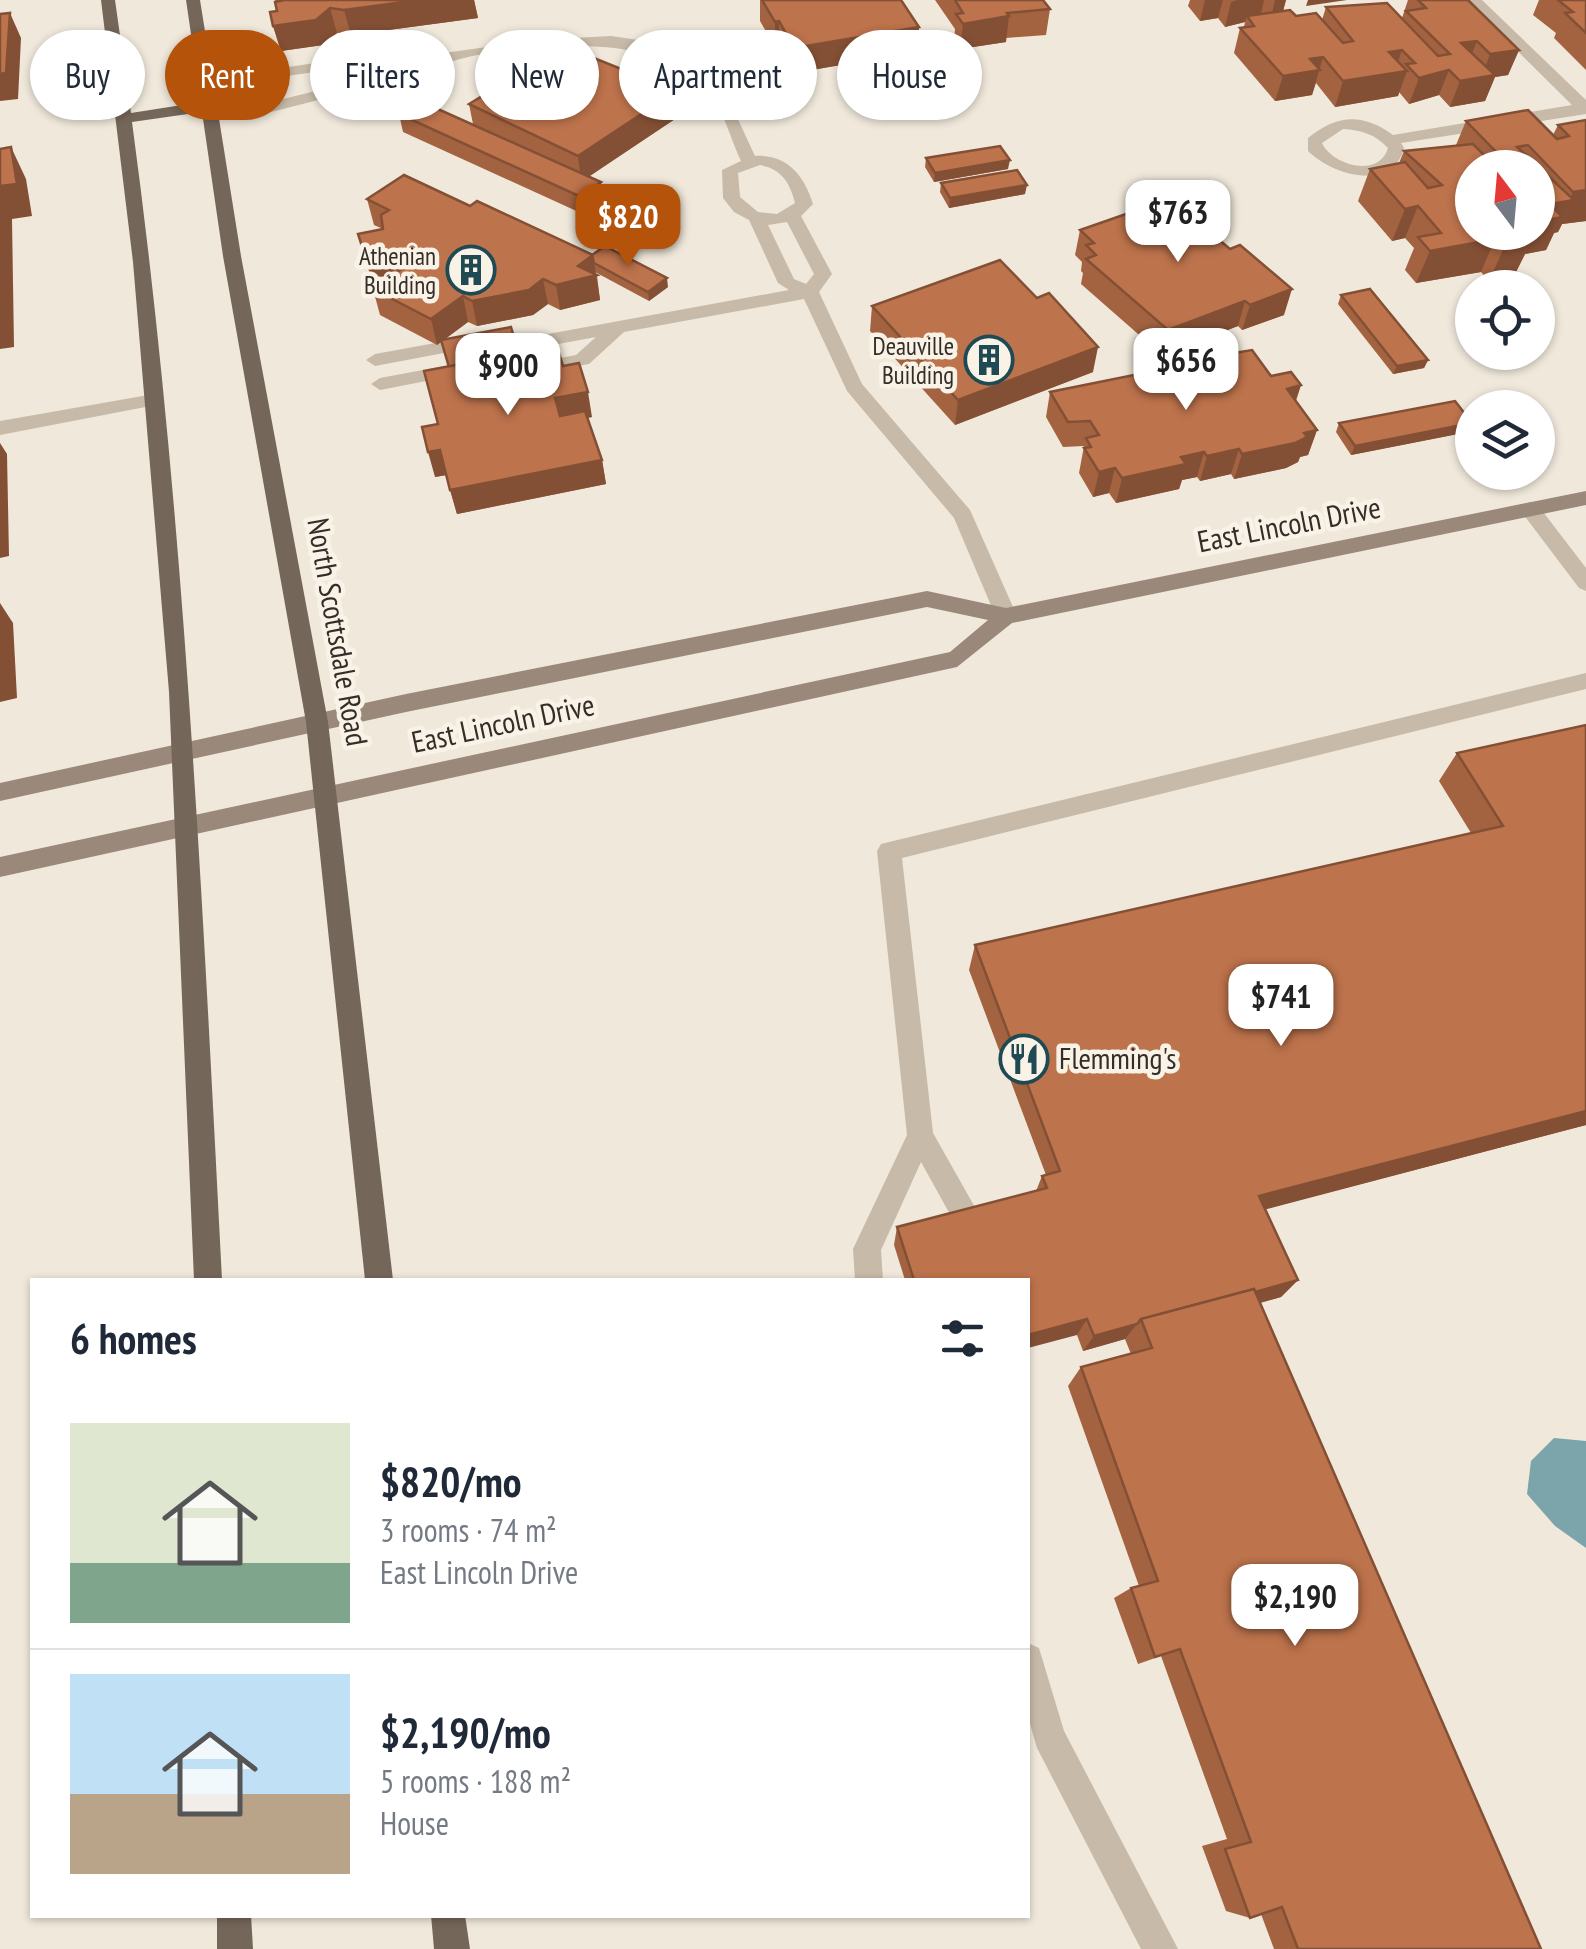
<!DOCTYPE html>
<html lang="en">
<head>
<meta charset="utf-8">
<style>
  :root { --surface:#fff; --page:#f2f2f3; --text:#1f2937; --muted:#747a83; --line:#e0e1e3; --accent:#b45309 }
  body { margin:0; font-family:"PT Sans Narrow",sans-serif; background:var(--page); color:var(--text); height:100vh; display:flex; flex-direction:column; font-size:38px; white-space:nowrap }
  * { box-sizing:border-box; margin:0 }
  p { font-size:32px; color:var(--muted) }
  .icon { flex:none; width:55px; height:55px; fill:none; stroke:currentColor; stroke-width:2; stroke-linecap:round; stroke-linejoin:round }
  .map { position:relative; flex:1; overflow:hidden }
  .sheet { position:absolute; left:30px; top:1278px; width:1000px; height:640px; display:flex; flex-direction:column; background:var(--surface); border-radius:0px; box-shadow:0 2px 8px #0004 }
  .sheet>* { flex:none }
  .guide { position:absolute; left:30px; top:30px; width:1000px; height:90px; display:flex; gap:20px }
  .needle { width:65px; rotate:344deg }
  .tools { position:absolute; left:1455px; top:150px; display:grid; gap:20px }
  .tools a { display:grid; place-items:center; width:100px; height:100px; border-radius:50%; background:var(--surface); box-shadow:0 2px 8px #0004; font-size:50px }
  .price { position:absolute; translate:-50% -85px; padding:0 22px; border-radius:20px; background:#fff; color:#222; font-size:32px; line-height:65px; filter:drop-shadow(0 2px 5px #0008) }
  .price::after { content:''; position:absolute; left:50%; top:60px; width:30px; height:22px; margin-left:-15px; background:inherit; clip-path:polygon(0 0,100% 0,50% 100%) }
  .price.active { background:var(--accent); color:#fff }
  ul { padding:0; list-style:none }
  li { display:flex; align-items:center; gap:30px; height:250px; padding:0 40px }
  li+li { border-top:2px solid var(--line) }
  li span { display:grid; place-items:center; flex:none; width:280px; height:200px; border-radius:0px; color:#555 }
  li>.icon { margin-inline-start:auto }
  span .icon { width:120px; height:120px; fill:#fffc; stroke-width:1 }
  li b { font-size:42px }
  h2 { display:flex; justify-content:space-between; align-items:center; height:120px; padding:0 40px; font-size:42px }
  .chip { padding:0 35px; border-radius:45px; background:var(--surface); box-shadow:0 2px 8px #0004; font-size:35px; line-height:90px }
  .chip.active { background:var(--accent); color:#fff }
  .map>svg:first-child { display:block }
  .water { fill:#7ca4ab }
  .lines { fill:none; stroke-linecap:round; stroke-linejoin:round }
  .lane { fill:#c7baa8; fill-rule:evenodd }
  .street { fill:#c7baa8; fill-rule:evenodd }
  .secondary { fill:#9a897a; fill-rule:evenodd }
  .primary { fill:#75665a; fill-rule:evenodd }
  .wall { fill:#a36341 }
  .shaded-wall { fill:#845035 }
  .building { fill:#bd734c; stroke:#845035; stroke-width:2.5 }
  .labels { text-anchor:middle; stroke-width:9; stroke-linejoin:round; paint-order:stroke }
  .far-poi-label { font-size:25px; fill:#342d28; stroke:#f8f2e7; text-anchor:end }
  .street-label { font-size:30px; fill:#342d28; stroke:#f8f2e7 }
  .poi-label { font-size:30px; fill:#342d28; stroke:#f8f2e7; text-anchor:start }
</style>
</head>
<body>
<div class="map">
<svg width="1586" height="1949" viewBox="0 0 1586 1949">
  <rect width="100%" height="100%" fill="#f0e8db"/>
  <path class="water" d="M1554,1438l32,3v107l-31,-22 -28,-32 4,-33z"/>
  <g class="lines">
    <g class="lane">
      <path d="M611,36c97,12 106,36 144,120 32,-2 49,19 58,48l-12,12 31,58 -13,18 43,92 108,126 47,106 -3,6h-16l-44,-104 -107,-127 -43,-92 -180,33 -35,32 -58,11 -9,-6 2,-4 52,-10 20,-18 -81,15 -9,-6 9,-6 274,-50 -11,-7 -29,-63 -15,-8 -11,-14 -1,-28 19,-9c-13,-28 -22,-68 -47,-87 -55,-43 -215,-32 -273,0l-154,39 -58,-2 -8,-5 54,-34 160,-24 22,6 99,-14zM415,58l8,2 -14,8 -142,35 -40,-1 38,-23zM760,165c22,4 30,18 35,38l-18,11 -19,-2 -18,-15 -2,-24zM787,222l27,52 -8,10 -12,-5 -26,-54z"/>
      <path d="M474,336l9,6 -2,4 -106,20 -9,-6 9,-6z"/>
      <path d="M450,365l7,2v8l-77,15 -9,-6 9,-6z"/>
      <path d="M154,394l7,2v8l-161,31v-14z"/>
      <path d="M1530,502l7,2 49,64v23l-7,-3 -56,-74v-10z"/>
      <path d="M1586,673v16l-684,169 31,275 52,92 -4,9 -10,4 -10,-4 -40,-72 -40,88 2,30h-28l-2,-31 54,-114 -30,-284 4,-7z"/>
      <path d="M1028,1643l11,5 25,83 114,218h-37l-104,-201 -9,-31z"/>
    </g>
    <path class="street" d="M1466,0h16l104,100v14l-185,29 3,5c-11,44 -71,28 -96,3v-13c28,-23 54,-26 85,-3l179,-30zM1343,129c18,1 32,5 45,19 -9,31 -56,17 -66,-5z"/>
    <path class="secondary" d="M1586,491v14l-574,118 -55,44 -957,210v-20l950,-205 38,-32 -61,-13 -521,105 -406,89v-18l406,-89 521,-103 79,17z"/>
    <g class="primary">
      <path d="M101,0h14l16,113 70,-11 -15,-102h14l41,256 87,466 65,558h-28l-59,-558 -83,-466 -21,-144 -70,10c52,385 70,771 90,1158h-28l-25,-588 -36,-430z"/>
      <path d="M217,1915h34l2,34h-36z"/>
      <path d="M431,1915h34l5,34h-36z"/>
    </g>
  </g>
  <g class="wall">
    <path d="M275,0h199l4,18 -127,17 -14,-2 -14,12 -42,6 -8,-25 4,-15z"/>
    <path d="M760,0h141l18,27 -2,25 -123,21 -15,-27 -4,1 -15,-26z"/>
    <path d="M935,0h108l7,9 -4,26 -40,3v4l-46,7 -6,-10 1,-10z"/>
    <path d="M1190,0h96l-3,11 13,5 26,4 4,-13 76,11 6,-18h60l51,50 -11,25 -13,2 -10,24 -35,6 -11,-12 -30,9 -10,-12 -1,4 -63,11 -19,-24 -4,12 -37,6 -41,-48 6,-25 4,-1 1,-5 -20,5 -7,-9 -18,3 -12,-15z"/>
    <path d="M1539,0h47v70l-32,-32 2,-5 -23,-18z"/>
    <path d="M469,104l209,13 -89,59 14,23 -20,15 -180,-82 -4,-18 74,10z"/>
    <path d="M1586,120v101l-24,3 -4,8 -4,1 -8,17 -21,4 -11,22 -25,5 -8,-9 -65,11 -11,-13 9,-22 -9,-10 -13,3 -34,-40 12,-32 29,-6 5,-12 52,-6 10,-24 87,14 5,-10z"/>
    <path d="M926,158l82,11 -74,13 -9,-15z"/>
    <path d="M941,183l84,11 -76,14 -9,-16z"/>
    <path d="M367,199l103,7 198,81 -19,14 -54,-29 2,3 3,25 -40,10 -12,-6 -15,11 -56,11 -9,-4 -23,17 74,15 44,12 29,51 -5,1 15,42 4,24 -149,30 -11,-39 -11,2 3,-53 10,-57 -6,-26 -5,4 -57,-30 -7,-26 10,-6 -10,2 -15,-51 25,-5 -9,-4z"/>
    <path d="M1151,208l47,8 -1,5 87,94 -42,15 -4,-4 -76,29 -81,-71 2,-11 -2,-2 1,-9 -7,-7 5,-25 55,-12 15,-5z"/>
    <path d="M1341,295l87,65 -4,8 -31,6 -55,-70z"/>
    <path d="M872,306l221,66 -138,53 -85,-94z"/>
    <path d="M1161,365l110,11 30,9 -5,16 21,29 -9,25 -8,2 -2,5 -12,6 -52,11 -3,-5 -31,7 -3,-4 -15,3 -3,9 -63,14 -7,-10 -16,4 -14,-24 5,-27 -21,1 -17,-30 4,-25 110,-23z"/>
    <path d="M1339,423h133l-4,9 -117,23 -15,-23z"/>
    <path d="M1586,725v400l-321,84 33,71 -17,17 -21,6 281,646h-267l-13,-35 -11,4 -24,-7 -24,-65 25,-7 -66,-183 -23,8 -24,-66 17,-10 8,-2 -71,-200 13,-19 50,-13 -6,-15 -42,12 -6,-16 -49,-55h-123l-11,-35 3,-18 139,-36 6,-15 4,-1 -77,-205 6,-25 496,-112 -32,-52 18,-28z"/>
  </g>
  <g class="shaded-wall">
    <path d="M419,0h55l4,18 -127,17 -7,-25z"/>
    <path d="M1205,0h18l-5,18 -18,3z"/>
    <path d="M1237,0h27l-4,18 -13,-2 -2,6 -20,5 6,-25z"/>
    <path d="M1275,0h11l-3,11 -11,2z"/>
    <path d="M1308,0h39l-41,6z"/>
    <path d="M330,8l7,25 -14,12 -42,6 -8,-25z"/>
    <path d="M10,13l11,25 -3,61 -18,2v-27z"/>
    <path d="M1009,16l-3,26 -46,7 3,-25z"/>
    <path d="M779,21v25l-4,1v-25z"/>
    <path d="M919,27l-2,25 -123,21v-25z"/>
    <path d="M1477,41l-10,25 -6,-23z"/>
    <path d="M1402,50l-8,23 13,-2 -9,25 -63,11 8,-26 46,-29z"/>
    <path d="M1519,50l-11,25 -13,2 -10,24 -35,6 10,-26 21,-3 9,-24z"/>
    <path d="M1323,57l-11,38 -37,6 8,-25 27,-17z"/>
    <path d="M1449,70l-10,25 -30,9 10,-26z"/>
    <path d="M676,91l2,26 -97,65 -3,-26z"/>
    <path d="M11,147l15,32 6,37 -20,3 2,128 -14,2v-163z"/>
    <path d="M1010,160l-2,9 -74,13 1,-9z"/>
    <path d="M601,182l2,17 -20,15 -2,-17z"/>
    <path d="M1027,185l-2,9 -76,14 1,-10z"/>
    <path d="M1586,190v31l-24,3 -4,8 -4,1 -8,17 -21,4 -11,22 -25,5 22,-49h27v-10l12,-18 19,-3 4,-9z"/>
    <path d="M1418,206l-13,32 -13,3 13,-32z"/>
    <path d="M1495,239l-14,33 -65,11 14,-32z"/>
    <path d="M390,255l6,25 -23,5 -7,-26z"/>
    <path d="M593,255l7,45 -40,10 -4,-25z"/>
    <path d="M667,278l1,9 -19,14 -1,-9z"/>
    <path d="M543,279l5,25 -15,11 -56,11 -5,-25z"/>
    <path d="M1292,289l-8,26 -42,15 8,-25z"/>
    <path d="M463,296l5,26 -31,23 -6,-26z"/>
    <path d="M1245,301l-7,25 -76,29 6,-25z"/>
    <path d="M1098,347l-5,25 -138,53 3,-25z"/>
    <path d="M1428,360l-4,8 -31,6 4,-8z"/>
    <path d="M1301,385l-9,25 -5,-21z"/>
    <path d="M588,392l4,25 -33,6 -4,-25z"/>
    <path d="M1472,423l-4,9 -117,23 4,-9z"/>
    <path d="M1317,430l-9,25 -8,2 -2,5 -12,6 -52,11 8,-25 62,-21z"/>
    <path d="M0,443l7,11 2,102 -9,2z"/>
    <path d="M1239,449l-8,25 -31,7 7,-25z"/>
    <path d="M440,450l7,25 -12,2 -7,-25z"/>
    <path d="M1204,452l-7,25 -15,3 -3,9 -63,14 6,-25 59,-21z"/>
    <path d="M602,460l4,24 -149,30 -7,-24z"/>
    <path d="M1115,468l-6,25 -16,4 6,-25z"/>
    <path d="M0,603l13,20 4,75 -17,4z"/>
    <path d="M1586,1111v14l-342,90 15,-19z"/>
    <path d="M1298,1280l-17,17 -135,37 -4,-12z"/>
    <path d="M1087,1319l-10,16 -49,13v-13z"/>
    <path d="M1137,1324l-12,15 -42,12 11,-15z"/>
  </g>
  <g class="building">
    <path d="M285,0h134l-75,10 -14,-2 -14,12 -43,6 -3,-14 7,-1 -2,-9z"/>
    <path d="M762,0h139l18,27 -125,21 -15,-27 -4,1z"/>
    <path d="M955,0h88l7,9 -43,4 2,3 -46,8 -7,-10 7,-1z"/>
    <path d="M1418,0h50l51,50 -29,4 -13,-13 -16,2 34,32 -35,6 -11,-11 -30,8 -13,-14 9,-1 -13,-13 -13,2 18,19 -64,10 -20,-24 -13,2 10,11 -37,6 -43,-48 14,-2 -7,-10 43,-6 6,6 20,-3 27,30 10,-2 -27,-34 61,-4 51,53 12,-2 -44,-43 20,-3z"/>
    <path d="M1558,0h28v33l-21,-20 8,-1z"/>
    <path d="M10,13l-4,60 -6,1v-60z"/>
    <path d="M564,46l112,45 -98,65 -109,-52z"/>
    <path d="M420,101l181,81 -20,15 -182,-83z"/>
    <path d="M1528,110l29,29 12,-3 -11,-11 28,-5v70l-13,2 -45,-47 -11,2 57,53 -24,4 12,13 -24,5v-54h-66v64h47l10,12 -26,4 -8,-9 -65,12 -12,-14 23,-4 -23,-27 -13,3 -35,-40 35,-7 23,26 14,-3 -38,-34 69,-7 17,17 13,-2 -37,-38z"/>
    <path d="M1000,146l10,14 -75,13 -9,-15z"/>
    <path d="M11,147l6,37 -17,2v-37z"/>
    <path d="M1017,170l10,15 -77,13 -9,-15z"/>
    <path d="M404,175l66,31 7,-5 116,54 -15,11 19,9 -41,10 -13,-6 -14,11 -57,11 -9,-5 -32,23 -58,-30 36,-25 -19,-9 -24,4 -8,-25 25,-5 -2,-14 8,-5 -22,-11z"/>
    <path d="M1177,197l21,19 -5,2 37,31 10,-4 52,44 -42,16 -5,-4 -77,29 -82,-71 10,-4 -10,-10 8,-2 -14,-13 49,-17 6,5 20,-7 -4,-3 6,-4z"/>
    <path d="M605,246l62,32 -19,14 -54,-29 -2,-8z"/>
    <path d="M1000,260l37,38 12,-5 49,54 -140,53 -86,-94z"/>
    <path d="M1370,289l58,71 -31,6 -56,-71z"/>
    <path d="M511,327l8,27 -70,13 -8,-27z"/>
    <path d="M557,346l6,20 16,-3 9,29 -33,6 5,18 25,-5 17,49 -152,30 -10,-40 -12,2 -6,-25 16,-3 -14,-53z"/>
    <path d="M1252,350l19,26 20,-4 10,13 -14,4 30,41 -13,3 3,4 -12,6 -53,11 -3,-5 -32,7 -3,-4 -23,5 5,7 -64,14 -7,-10 -16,4 -15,-24 7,-1 -5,-9 13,-3 -9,-14 -22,1 -18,-30 114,-23 -3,-4z"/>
    <path d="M1455,401l17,22 -117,23 -16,-23z"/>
    <path d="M1586,725v386l-327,85 39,84 -43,12 -1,-3 -113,30 -4,5 -43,12 -7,-17 -59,16v-55h-114l-17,-53 150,-39 -5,-12 18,-5 -85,-226 528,-119 -46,-73z"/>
    <path d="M1254,1289l287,660h-243l-16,-42 -32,11 -25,-69 26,-7 -71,-193 -25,8 -24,-69 27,-7 -77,-214 71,-19 -11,-29z"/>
  </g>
  <defs>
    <g id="building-ring" transform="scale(2.5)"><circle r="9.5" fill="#f8f2e7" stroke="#204a53" stroke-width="1.5"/><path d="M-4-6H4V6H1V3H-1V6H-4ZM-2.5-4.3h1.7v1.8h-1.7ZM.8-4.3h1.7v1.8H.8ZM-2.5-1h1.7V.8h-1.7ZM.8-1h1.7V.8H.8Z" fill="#204a53"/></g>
    <g id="restaurant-ring" transform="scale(2.5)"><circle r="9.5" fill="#f8f2e7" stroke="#204a53" stroke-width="1.5"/><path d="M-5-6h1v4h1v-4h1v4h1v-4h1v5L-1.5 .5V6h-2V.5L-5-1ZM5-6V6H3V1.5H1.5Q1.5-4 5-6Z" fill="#204a53"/></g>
  </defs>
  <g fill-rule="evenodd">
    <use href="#building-ring" x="471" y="270"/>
    <use href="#building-ring" x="989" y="360"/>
    <use href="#restaurant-ring" x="1024" y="1059"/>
  </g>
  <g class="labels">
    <g class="far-poi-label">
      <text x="436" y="265">Athenian<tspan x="436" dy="29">Building</tspan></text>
      <text x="954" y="355">Deauville<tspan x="954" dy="29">Building</tspan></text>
    </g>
    <g class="street-label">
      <text transform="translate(1289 525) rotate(-11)" y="10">East Lincoln Drive</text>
      <text transform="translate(337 632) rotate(80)" y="10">North Scottsdale Road</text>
      <text transform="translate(503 724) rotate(-12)" y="10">East Lincoln Drive</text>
    </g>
    <g class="poi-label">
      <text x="1059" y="1069">Flemming's</text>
    </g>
  </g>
</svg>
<div class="tools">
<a><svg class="needle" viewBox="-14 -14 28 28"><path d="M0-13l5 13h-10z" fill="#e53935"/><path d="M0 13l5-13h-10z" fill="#747a83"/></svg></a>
<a><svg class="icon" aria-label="locate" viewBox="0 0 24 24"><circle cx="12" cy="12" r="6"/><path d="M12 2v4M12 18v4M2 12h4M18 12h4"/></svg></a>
<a><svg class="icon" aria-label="layers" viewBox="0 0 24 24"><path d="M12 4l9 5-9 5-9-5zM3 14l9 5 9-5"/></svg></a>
</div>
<b class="price" style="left:1178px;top:265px">$763</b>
<b class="price active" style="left:628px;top:269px">$820</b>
<b class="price" style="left:1186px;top:413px">$656</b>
<b class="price" style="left:508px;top:418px">$900</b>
<b class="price" style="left:1281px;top:1049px">$741</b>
<b class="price" style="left:1295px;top:1649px">$2,190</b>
<div class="guide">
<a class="chip">Buy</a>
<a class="chip active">Rent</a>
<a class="chip">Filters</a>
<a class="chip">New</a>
<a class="chip">Apartment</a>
<a class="chip">House</a>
</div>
<section class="sheet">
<h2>6 homes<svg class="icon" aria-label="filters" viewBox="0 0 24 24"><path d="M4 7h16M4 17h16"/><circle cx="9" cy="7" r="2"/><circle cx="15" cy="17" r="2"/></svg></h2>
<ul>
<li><span style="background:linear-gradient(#dfe7d0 70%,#7fa58c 0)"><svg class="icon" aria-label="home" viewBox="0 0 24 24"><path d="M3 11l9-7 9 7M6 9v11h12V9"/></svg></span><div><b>$820/mo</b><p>3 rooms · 74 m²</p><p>East Lincoln Drive</p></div></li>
<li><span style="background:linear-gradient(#bfe0f5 60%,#b9a48a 0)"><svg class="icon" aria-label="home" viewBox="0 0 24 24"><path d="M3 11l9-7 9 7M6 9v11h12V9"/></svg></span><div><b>$2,190/mo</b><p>5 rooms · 188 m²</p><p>House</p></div></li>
</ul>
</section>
</div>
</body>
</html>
